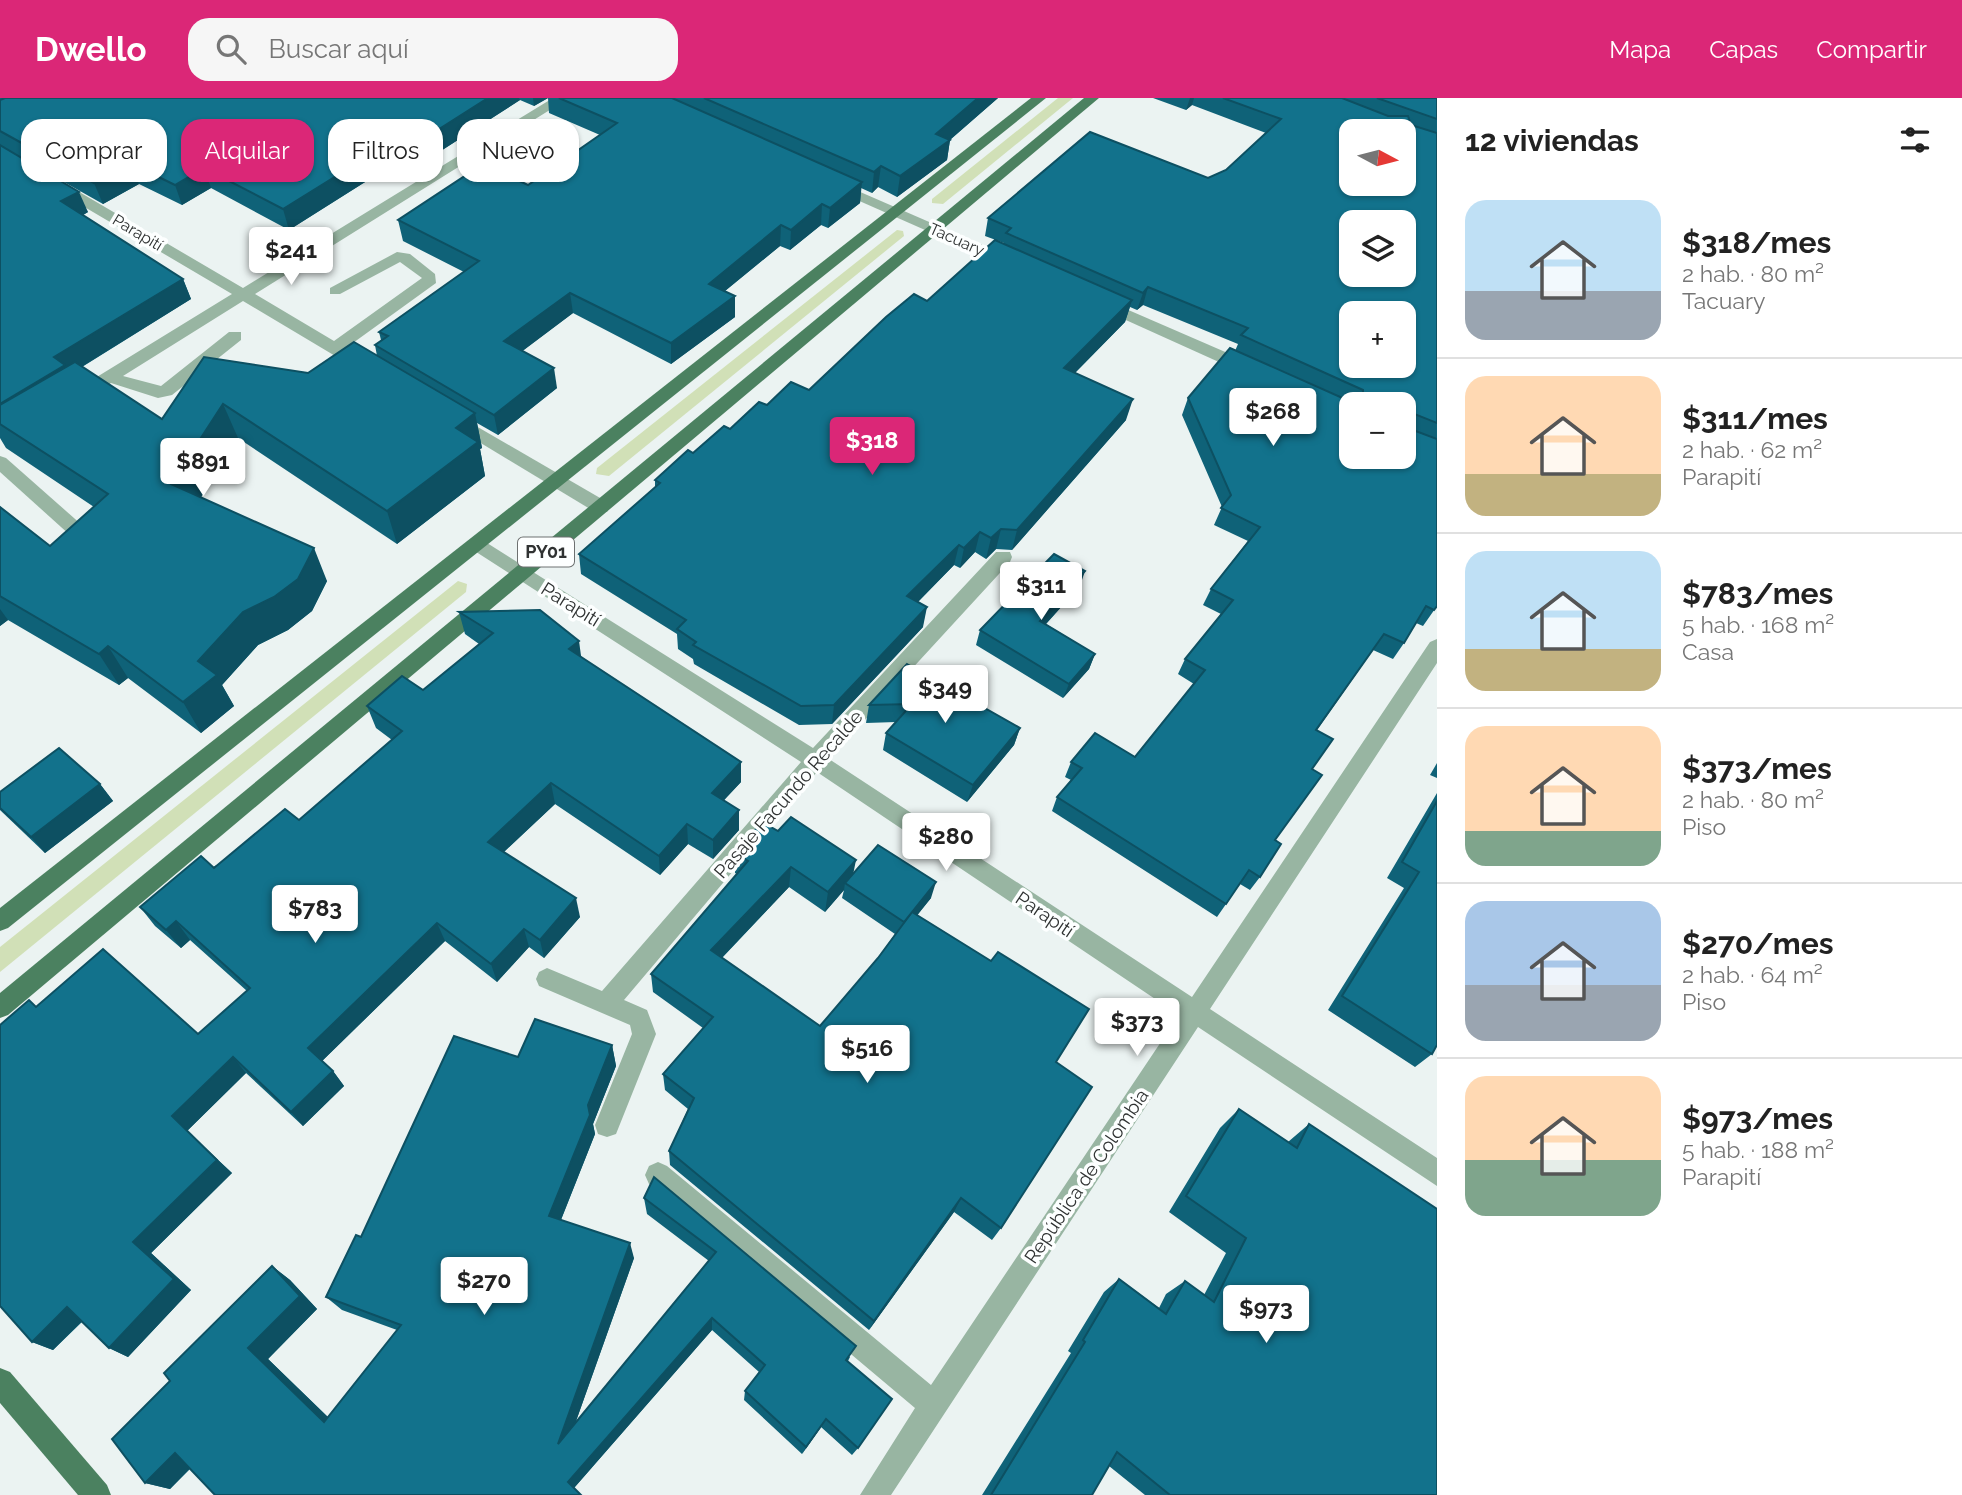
<!DOCTYPE html>
<html lang="es">
<head>
<meta charset="utf-8">
<style>
  :root { --surface:#fff; --page:#f6f6f6; --text:#222; --muted:#767676; --line:#e0e0e0; --accent:#db2777 }
  body { margin:0; font-family:Raleway,sans-serif; background:var(--page); color:var(--text); height:100vh; display:flex; flex-direction:column; font-size:26px; white-space:nowrap }
  * { box-sizing:border-box; margin:0 }
  p { font-size:23px; color:var(--muted) }
  .icon { flex:none; width:38px; height:38px; fill:none; stroke:currentColor; stroke-width:2; stroke-linecap:round; stroke-linejoin:round }
  .map { position:relative; flex:1; overflow:hidden }
  .sheet { display:flex; flex-direction:column; background:var(--surface); width:525px }
  .sheet>* { flex:none }
  .top-card { position:absolute; left:21px; top:21px; width:665px; height:63px; display:flex; gap:14px }
  .needle { width:46px; rotate:97deg }
  .fabs { position:absolute; left:1339px; top:21px; display:grid; gap:14px }
  .fabs a { display:grid; place-items:center; width:77px; height:77px; border-radius:14px; background:var(--surface); box-shadow:0 2px 5px #0004; font-size:35px }
  .price { position:absolute; translate:-50% -60px; padding:0 16px; border-radius:7px; background:#fff; color:#222; font-size:23px; line-height:46px; filter:drop-shadow(0 2px 4px #0008) }
  .price::after { content:''; position:absolute; left:50%; top:42px; width:21px; height:16px; margin-left:-10px; background:inherit; clip-path:polygon(0 0,100% 0,50% 100%) }
  .price.on { background:var(--accent); color:#fff }
  ul { padding:0; list-style:none }
  li { display:flex; align-items:center; gap:21px; height:175px; padding:0 28px }
  li+li { border-top:2px solid var(--line) }
  li span { display:grid; place-items:center; flex:none; width:196px; height:140px; border-radius:21px; color:#555 }
  li>.icon { margin-inline-start:auto }
  span .icon { width:84px; height:84px; fill:#fffc; stroke-width:1 }
  li b { font-size:30px }
  h2 { display:flex; justify-content:space-between; align-items:center; height:84px; padding:0 28px; font-size:30px }
  .tag { padding:0 24px; border-radius:21px; background:var(--surface); box-shadow:0 2px 5px #0004; font-size:24px; line-height:63px }
  .tag.on { background:var(--accent); color:#fff }
  header { display:flex; align-items:center; gap:42px; box-sizing:border-box; height:98px; padding:0 35px; background:var(--accent); color:#fff }
  header strong { font-size:33px }
  nav { display:flex; gap:38px; margin-inline-start:auto; font-size:24px }
  .search { width:490px; height:63px; background:var(--page); display:flex; align-items:center; gap:18px; box-sizing:border-box; padding:0 24px; border-radius:21px; color:var(--muted); font-size:26px }
  main { display:flex; flex:1; min-height:0 }
  .map>svg:first-child { display:block }
  .green { fill:#d1e0b7 }
  .lines { fill:none; stroke-linecap:round; stroke-linejoin:round }
  .minor { fill:#98b5a2; fill-rule:evenodd }
  .major { fill:#4b8160; fill-rule:evenodd }
  .wall { fill:#0f6278; fill-rule:evenodd }
  .shaded-wall { fill:#0d5062 }
  .building { fill:#12728c; stroke:#0d5062; stroke-width:2; fill-rule:evenodd }
  .labels { text-anchor:middle; stroke-width:7; stroke-linejoin:round; paint-order:stroke }
  .far-street-label { font-size:16px; fill:#2f3232; stroke:#fdffff }
  .shield { fill:#fdffff; stroke:#6d7070; stroke-width:2 }
  .shield-label { font-size:18px; font-weight:bold; fill:#2f3232 }
  .street-label { font-size:19px; fill:#2f3232; stroke:#fdffff }
</style>
</head>
<body>
<header>
<strong>Dwello</strong>
<div class="search"><svg class="icon" aria-label="search" viewBox="0 0 24 24"><circle cx="10" cy="10" r="6"/><path d="M15 15l6 6"/></svg>Buscar aquí</div>
<nav><a>Mapa</a><a>Capas</a><a>Compartir</a></nav>
</header>
<main>
<div class="map">
<svg width="1437" height="1397" viewBox="0 0 1437 1397">
  <rect width="100%" height="100%" fill="#ebf3f2"/>
  <g class="green">
    <path d="M1058,0h15l-130,106 -11,-1v-4z"/>
    <path d="M897,132l6,1 1,5 -295,240 -13,-2 1,-6z"/>
    <path d="M458,483l9,3 -1,8 -466,380v-25z"/>
  </g>
  <g class="lines">
    <g class="minor">
      <path d="M553,0h16l-314,196 79,47 88,-63 -22,-16 -60,32h-10v-6l67,-36 13,2 25,20 1,9 -90,65 23,13v8h-12l-114,-68 -120,75 38,10 68,-54h12v8l-69,55 -14,3 -47,-15 -25,16h-12v-8l158,-97 -178,-105v-6h10l179,105z"/>
      <path d="M835,83l177,77 3,3 -3,3h-10l-172,-76v-6z"/>
      <path d="M1103,201l150,65 2,4 -2,4h-12l-144,-65 -2,-3z"/>
      <path d="M457,317l150,87 3,5 -3,5h-12l-144,-87 -2,-4z"/>
      <path d="M0,358l6,2 77,68 3,5 -3,5h-12l-71,-64z"/>
      <path d="M476,438l337,212 183,-196h14l2,5 -2,5 -181,197 363,238 238,-355 7,-3v24l-227,346 227,149v28l-239,-159 -307,468h-31l55,-87 -266,-224 -4,-9 4,-9 9,-4 9,4 264,219 248,-370 -362,-243 -193,228 23,10 9,24 -40,100 -9,3 -9,-3 -3,-9 37,-91 -2,-9 -91,-39 -3,-7 3,-7 8,-4 55,23 199,-229 -331,-214 -3,-5z"/>
    </g>
    <g class="major">
      <path d="M1031,0h15l-1038,830 -8,3v-23z"/>
      <path d="M1084,0h15l-1091,917 -8,3v-25z"/>
      <path d="M0,1270l10,4 97,113 4,10h-33l-78,-92z"/>
    </g>
  </g>
  <g class="wall">
    <path d="M0,0h998l-48,42 -3,20 -50,37 -19,-10 -6,6 -11,-5 -1,15 -32,25 -7,-3 -31,25 -10,-4 -55,45 10,26 -64,47 -98,-51 -51,38 35,37 -59,47 -21,-12 5,25 -2,1 5,27 -88,68 -159,-106 -37,59 126,84 -15,30 -24,19 -30,15 -36,40 12,21 -33,27 -73,-55 -9,7 -111,-65 -8,6v-119l50,39 44,-39 -88,-59 -6,-10zM548,0l1,15 51,22 -72,50 -130,35 5,21 61,31 -85,60 2,8 -6,5 2,11 -215,63 -80,-52 109,-68 -8,-20 -100,-64 5,-3 -56,-48 71,40 36,-20 43,21 29,-17 78,42 103,-65 16,7 112,-72 14,6z"/>
    <path d="M1153,0h284v508l-14,20 -7,-3 -12,20 -11,16 -20,-9 -56,80 -5,39 -37,71 -15,37 -10,13 -10,-6 -23,33 -165,-106 5,-14 14,-17 -6,-3 6,-15 64,-5 59,-73 -16,-10 7,-15 36,-45 -18,-9 8,-16 37,-48 -34,-16 8,-18 -40,-92 6,-17 47,-47 3,-7 -95,-39 -6,5 -7,-3 -5,15 -50,51 51,47 -114,130 -16,-1 -10,10 -11,-7 -15,16 -6,-3 -36,37 5,25 -91,97 -33,1 -105,-61 -1,-5 -15,-10 -1,-15 -96,-60 -2,-20 76,-67v-7l38,-27 74,-48 42,-15 195,-147 -19,-7 3,-18 220,-40 18,-8 40,-37 -74,-28 -6,5zM1351,306h53l-53,53z"/>
    <path d="M1080,488l-34,38 49,30 -6,15 -26,29 -87,-53 4,-15z"/>
    <path d="M459,514l122,45 160,125 -17,18 15,30 -26,29 -25,-15 -28,31 -105,-71 -51,48 76,65 -36,41 -15,-11 -32,35 -52,-41 -123,120 11,10 11,15 -41,40 -57,-53 -59,58 45,42 -81,80 40,37 -63,67 -19,-9 -27,-26 -29,28 -21,-8 4,-335 162,27 49,-43 -57,-51 -9,8 -26,-22 -15,-19 159,-87 93,-80 -16,-12 -9,-22 56,-16 56,-46 -14,-10z"/>
    <path d="M907,566l113,64 -6,17 -47,57 -84,-52 3,-17 10,-11 -30,1 3,-18z"/>
    <path d="M1437,665v15l-7,-3z"/>
    <path d="M100,686l13,17 -68,52 -45,-43v-18z"/>
    <path d="M1437,695v252l-5,9 -17,13 -87,-57 76,-122 -17,-10z"/>
    <path d="M735,755l118,21 78,24 -14,17 139,148 -55,165 -9,12 -38,-28 -85,118 -199,-165 -1,-14 19,-42 -23,-19 -2,-16 40,-46 -50,-36 -2,-18 86,-100 -2,-1zM789,789l36,25 19,-22 -2,8 53,36 -17,24 -58,68 -98,-68z"/>
    <path d="M612,947l4,21 -23,58 2,10 -34,86 73,38 -59,166 134,-163 -62,-47 -3,-16 10,-21 196,180 -2,4 10,87 -6,7 -31,-28 -19,27 -58,-54 1,-9 14,-19 -47,-42 -138,158 -384,-19 -20,20 -25,-6 25,-102 102,-115 18,14 27,29 -49,50 60,58 69,-87 -55,-20 -16,-13 35,-60 157,-180z"/>
    <path d="M1239,1011l49,33 21,-18 128,371h-292l-36,-29 -17,29h-110l89,-142 -3,-2 36,-59 15,-13 40,29 7,-14 19,-13 19,14 22,-42 -57,-41 51,-84z"/>
  </g>
  <g class="shaded-wall">
    <path d="M488,0h31l1,2 -112,72 -5,-20z"/>
    <path d="M533,0h15l-14,8z"/>
    <path d="M978,0h20l-53,46 5,-4 -3,20 -50,37 3,-21 36,-42z"/>
    <path d="M1190,0h4l-2,7 -6,5z"/>
    <path d="M388,46l4,21 -103,65 -6,-21z"/>
    <path d="M130,65l9,21 -36,20 -9,-21z"/>
    <path d="M881,68l-3,21 -6,6 2,-21z"/>
    <path d="M204,70l7,20 -29,17 -7,-20z"/>
    <path d="M862,84l-2,21 -32,25 2,-20z"/>
    <path d="M79,94l9,20 -17,10 -10,-21z"/>
    <path d="M822,106l-1,21 -31,25 1,-20z"/>
    <path d="M781,127l-1,21 -71,58v-20z"/>
    <path d="M183,181l8,20 -121,75 -70,30 54,-47z"/>
    <path d="M1148,189l-5,18 -6,5 6,-17z"/>
    <path d="M570,195l3,20 -65,49 -4,-21z"/>
    <path d="M735,198v21l-64,47v-21z"/>
    <path d="M1132,202l-7,22 -66,67 5,-21z"/>
    <path d="M554,270l3,20 -59,47 -4,-20z"/>
    <path d="M1133,301l-7,21 -114,130 5,-20z"/>
    <path d="M223,306l15,34 -50,80 -17,-34z"/>
    <path d="M475,315l7,35 -2,1 5,27 -88,68 -10,-33 69,-83z"/>
    <path d="M1001,431l-5,20 -10,10 5,-21z"/>
    <path d="M980,434l-5,20 -15,16 4,-20z"/>
    <path d="M959,447l-5,20 -50,51 3,-20z"/>
    <path d="M314,450l13,33 -15,30 -24,19 -30,15 -36,40 12,21 -33,27 -18,-31 15,-41 45,-49z"/>
    <path d="M1085,473l-5,15 -45,50 5,-15z"/>
    <path d="M927,509l-4,20 -91,97 2,-19z"/>
    <path d="M0,511l8,11 -8,6z"/>
    <path d="M579,543l3,22 -13,-14z"/>
    <path d="M108,548l20,32 -9,7 -20,-31z"/>
    <path d="M1095,556l-6,15 -26,29 6,-14z"/>
    <path d="M1020,630l-6,17 -47,57 6,-17z"/>
    <path d="M741,664v20l-29,31v-20z"/>
    <path d="M551,685l4,21 -61,57 -6,-19z"/>
    <path d="M100,686l13,17 -68,52 -14,-16z"/>
    <path d="M739,712v20l-26,29v-19z"/>
    <path d="M687,726l1,20 -28,31 -1,-19z"/>
    <path d="M856,762l-4,20 -7,3 -1,7 -19,22 3,-20z"/>
    <path d="M791,769l-2,20 -78,82v-19z"/>
    <path d="M936,784l-5,16 -31,39 4,-15z"/>
    <path d="M576,800l4,19 -36,41 -4,-18z"/>
    <path d="M176,823l14,19 -9,8 -15,-18z"/>
    <path d="M437,825l8,18 -126,123 -11,-16z"/>
    <path d="M524,831l5,18 -32,35 -6,-18z"/>
    <path d="M612,947l4,21 -23,58 2,10 -39,98 -7,-16 39,-111z"/>
    <path d="M233,959l13,16 -59,58 45,42 -81,80 40,37 -63,67 -19,-9 24,-106 39,-126z"/>
    <path d="M333,973l11,15 -41,40 -12,-14z"/>
    <path d="M961,1100l-7,14 -85,118 5,-9z"/>
    <path d="M630,1145l4,15 -69,194 -7,-8z"/>
    <path d="M272,1168l18,14 27,29 -49,50 73,71 -17,-8 -76,-74z"/>
    <path d="M67,1209l20,9 -34,34 -21,-8z"/>
    <path d="M712,1220v12l-138,158 -6,-6z"/>
    <path d="M826,1321l-5,8 -19,27 4,-7z"/>
    <path d="M175,1355l23,7 -28,29 -25,-6z"/>
  </g>
  <g class="building">
    <path d="M5,0h483l-85,54 -15,-8 -105,65 -79,-41 -29,17 -45,-22 -36,20 -94,-52v-31z"/>
    <path d="M559,0h113l190,84 -32,26 -8,-4 -31,26 -10,-5 -72,59 26,12 -64,47 -101,-50 -66,48 50,27 -60,47 -119,-70 13,-9 -9,-4 100,-71 -81,-41 85,-56 45,21 89,-62z"/>
    <path d="M704,0h274l-42,36 14,6 -50,36 -19,-10 -7,6z"/>
    <path d="M1223,0h119l46,18h20l3,9 26,8v290l-25,-10 1,17 24,9v167l-3,4 -8,-4 -22,37 -20,-9 -68,96 17,9 -21,30 10,6 -47,65 6,4 -21,33 -11,-7 -23,34 -169,-107 25,-29 -11,-6 24,-29 40,24 70,-87 -20,-11 48,-59 -22,-11 49,-62 -39,-19 10,-13 -43,-97 42,-50 126,56h-5v53h53v-53h-43l2,-1v-13l-122,-55 7,-7 -100,-41 -5,6 -137,-60 5,-5 -23,-10 102,-86 118,46 18,-8 55,-51zM1351,33h53v53h-53zM1351,124h53v53h-53zM1351,215h53v53h-53z"/>
    <path d="M1377,0h60v21z"/>
    <path d="M0,47l79,47 -18,9 122,78 -129,78 11,8 -65,39z"/>
    <path d="M995,142l137,60 -68,68 69,31 -116,131 -16,-1 -10,9 -11,-6 -16,16 -5,-3 -52,51 20,11 -93,98 -33,1 -108,-61 3,-3 -19,-13 9,-9 -107,-66 81,-71 -5,-3 33,-30 5,3 31,-27 6,3 29,-27 8,3 24,-23 18,8 77,-73 28,-23 13,7z"/>
    <path d="M354,244l121,71 -19,15 22,14 -91,69 -164,-107 -52,80 143,64 -16,31 -24,18 -31,15 -45,49 19,14 -34,27 -75,-56 -9,8 -99,-58v-89l50,39 58,-52 -108,-70v-19l75,-43 87,57 42,-62 104,16z"/>
    <path d="M1054,456l31,17 -45,50 55,33 -26,30 -89,-54z"/>
    <path d="M540,512l39,31 -10,8 172,113 -29,31 27,17 -26,30 -26,-16 -28,32 -108,-73 -63,59 88,56 -36,42 -16,-11 -33,35 -54,-41 -129,125 25,23 -42,41 -58,-55 -61,59 45,44 -84,82 41,37 -65,69 -42,-41 -35,35 -32,-36v-281l29,-25 7,7 67,-58 95,85 52,-46 -74,-67 -10,9 -26,-23 61,-51 13,12 71,-59 14,11 103,-89 -35,-25 35,-30 21,14 70,-57 -34,-21z"/>
    <path d="M907,566l113,64 -47,57 -87,-52 26,-29 -43,1z"/>
    <path d="M59,650l41,36 -69,53 -31,-29v-16z"/>
    <path d="M1437,703v244l-5,9 -90,-58 77,-124 -17,-10z"/>
    <path d="M791,719l65,43 -28,32 -37,-25 -80,83 109,76 58,-68 34,-46 79,49 7,-9 91,57 -33,53 36,25 -91,141 -40,-30 -87,123 -205,-170 25,-53 -31,-24 50,-57 -62,-43 97,-113 -13,-8 27,-31 16,9z"/>
    <path d="M878,747l58,37 -32,40 -59,-39z"/>
    <path d="M535,921l77,26 -24,60 2,10 -41,101 81,27 -72,201 158,-192 -72,-54 10,-21 202,169 -10,14 46,39 -34,49 -32,-29 -20,28 -61,-56 20,-26 -53,-47 -144,164 13,13h-366l-40,-42 -30,30 -33,-44 58,-58 -6,-8 108,-107 28,30 -52,52 76,74 77,-97 -75,-28 30,-62 5,2 93,-201 64,21z"/>
    <path d="M1239,1011l58,39 12,-24 128,85v286h-267l-53,-43 -25,43h-101l94,-153 -2,-2 36,-61 47,35 19,-33 29,21 32,-64 -60,-42z"/>
  </g>
  <g class="labels">
    <g class="far-street-label">
      <text transform="translate(138 134) rotate(31)" y="6">Parapití</text>
      <text transform="translate(957 141) rotate(24)" y="6">Tacuary</text>
    </g>
    <rect class="shield" x="518" y="439.5" width="56" height="29" rx="5"/>
    <g class="shield-label">
      <text x="546" y="460">PY01</text>
    </g>
    <g class="street-label">
      <text transform="translate(571 506) rotate(32)" y="7">Parapití</text>
      <text transform="translate(788 696) rotate(-49)" y="7">Pasaje Facundo Recalde</text>
      <text transform="translate(1045 816) rotate(34)" y="7">Parapití</text>
      <text transform="translate(1086 1078) rotate(-56)" y="7">República de Colombia</text>
    </g>
  </g>
</svg>
<div class="fabs">
<a><svg class="needle" viewBox="-14 -14 28 28"><path d="M0-13l5 13h-10z" fill="#e53935"/><path d="M0 13l5-13h-10z" fill="#767676"/></svg></a>
<a><svg class="icon" aria-label="layers" viewBox="0 0 24 24"><path d="M12 4l9 5-9 5-9-5zM3 14l9 5 9-5"/></svg></a>
<a>+</a>
<a>−</a>
</div>
<b class="price" style="left:291px;top:189px">$241</b>
<b class="price" style="left:1273px;top:350px">$268</b>
<b class="price on" style="left:872px;top:379px">$318</b>
<b class="price" style="left:203px;top:400px">$891</b>
<b class="price" style="left:1041px;top:524px">$311</b>
<b class="price" style="left:945px;top:627px">$349</b>
<b class="price" style="left:946px;top:775px">$280</b>
<b class="price" style="left:315px;top:847px">$783</b>
<b class="price" style="left:1137px;top:960px">$373</b>
<b class="price" style="left:867px;top:987px">$516</b>
<b class="price" style="left:484px;top:1219px">$270</b>
<b class="price" style="left:1266px;top:1247px">$973</b>
<div class="top-card">
<a class="tag">Comprar</a>
<a class="tag on">Alquilar</a>
<a class="tag">Filtros</a>
<a class="tag">Nuevo</a>
</div>
</div>
<section class="sheet">
<h2>12 viviendas<svg class="icon" aria-label="filters" viewBox="0 0 24 24"><path d="M4 7h16M4 17h16"/><circle cx="9" cy="7" r="2"/><circle cx="15" cy="17" r="2"/></svg></h2>
<ul>
<li><span style="background:linear-gradient(#bfe0f5 65%,#9aa5b1 0)"><svg class="icon" aria-label="home" viewBox="0 0 24 24"><path d="M3 11l9-7 9 7M6 9v11h12V9"/></svg></span><div><b>$318/mes</b><p>2 hab. · 80 m²</p><p>Tacuary</p></div></li>
<li><span style="background:linear-gradient(#ffd9b3 70%,#c2b280 0)"><svg class="icon" aria-label="home" viewBox="0 0 24 24"><path d="M3 11l9-7 9 7M6 9v11h12V9"/></svg></span><div><b>$311/mes</b><p>2 hab. · 62 m²</p><p>Parapití</p></div></li>
<li><span style="background:linear-gradient(#bfe0f5 70%,#c2b280 0)"><svg class="icon" aria-label="home" viewBox="0 0 24 24"><path d="M3 11l9-7 9 7M6 9v11h12V9"/></svg></span><div><b>$783/mes</b><p>5 hab. · 168 m²</p><p>Casa</p></div></li>
<li><span style="background:linear-gradient(#ffd9b3 75%,#7fa58c 0)"><svg class="icon" aria-label="home" viewBox="0 0 24 24"><path d="M3 11l9-7 9 7M6 9v11h12V9"/></svg></span><div><b>$373/mes</b><p>2 hab. · 80 m²</p><p>Piso</p></div></li>
<li><span style="background:linear-gradient(#a9c7e8 60%,#9aa5b1 0)"><svg class="icon" aria-label="home" viewBox="0 0 24 24"><path d="M3 11l9-7 9 7M6 9v11h12V9"/></svg></span><div><b>$270/mes</b><p>2 hab. · 64 m²</p><p>Piso</p></div></li>
<li><span style="background:linear-gradient(#ffd9b3 60%,#7fa58c 0)"><svg class="icon" aria-label="home" viewBox="0 0 24 24"><path d="M3 11l9-7 9 7M6 9v11h12V9"/></svg></span><div><b>$973/mes</b><p>5 hab. · 188 m²</p><p>Parapití</p></div></li>
</ul>
</section>
</main>
</body>
</html>
